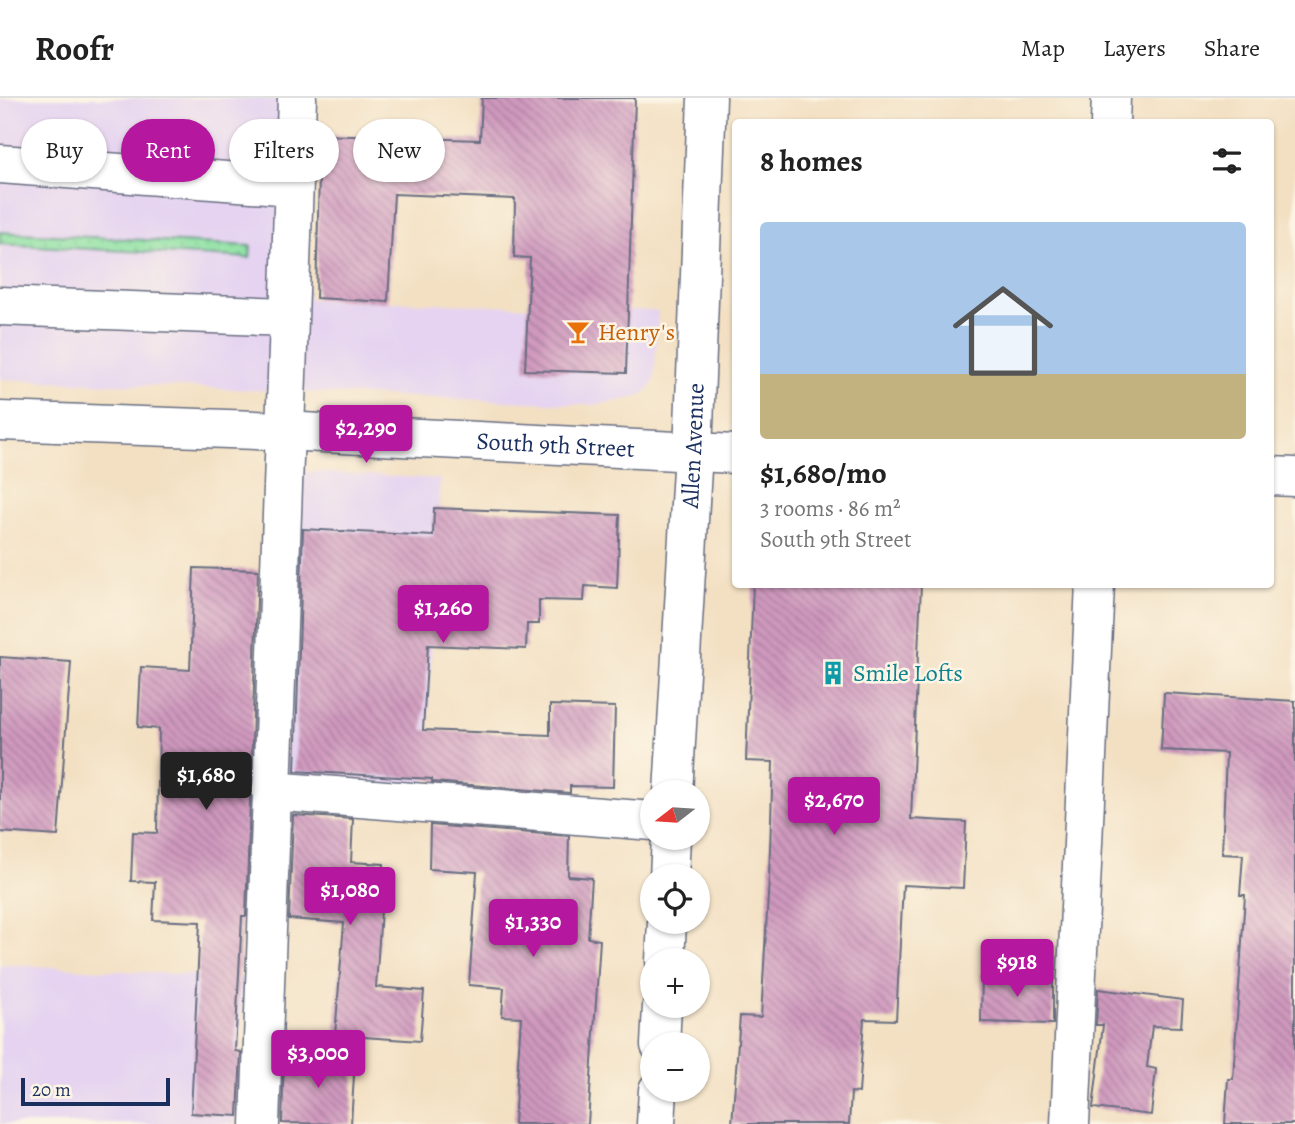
<!DOCTYPE html>
<html lang="en">
<head>
<meta charset="utf-8">
<style>
  :root { --surface:#fff; --page:#f2f2f2; --text:#222; --muted:#767676; --line:#e0e0e0; --accent:#b5179e }
  body { margin:0; font-family:Alegreya,serif; background:var(--page); color:var(--text); height:100vh; display:flex; flex-direction:column; font-size:26px; white-space:nowrap }
  * { box-sizing:border-box; margin:0 }
  p { font-size:23px; color:var(--muted) }
  .icon { flex:none; width:38px; height:38px; fill:none; stroke:currentColor; stroke-width:2; stroke-linecap:round; stroke-linejoin:round }
  .map { position:relative; flex:1; overflow:hidden }
  .panel { position:absolute; left:732px; top:21px; width:542px; height:469px; display:flex; flex-direction:column; background:var(--surface); border-radius:7px; box-shadow:0 2px 5px #0004 }
  .panel>* { flex:none }
  .top-card { position:absolute; left:21px; top:21px; width:606px; height:63px; display:flex; gap:14px }
  .needle { width:46px; rotate:253deg }
  .tools { position:absolute; left:640px; top:682px; display:grid; gap:14px }
  .tools a { display:grid; place-items:center; width:70px; height:70px; border-radius:50%; background:var(--surface); box-shadow:0 2px 5px #0004; font-size:35px }
  .scale { position:absolute; left:21px; bottom:18px; width:149px; box-sizing:border-box; padding-left:7px; border:4px solid #1b2f5e; border-top:0; font-size:19px; line-height:24px; white-space:nowrap; color:#1b2f5e; -webkit-text-stroke:5px #fcf5e5; paint-order:stroke }
  .price { position:absolute; translate:-50% -60px; padding:0 16px; border-radius:7px; background:var(--accent); color:#fff; font-size:23px; line-height:46px; filter:drop-shadow(0 2px 4px #0008) }
  .price::after { content:''; position:absolute; left:50%; top:42px; width:21px; height:16px; margin-left:-10px; background:inherit; clip-path:polygon(0 0,100% 0,50% 100%) }
  .price.selected { background:#222; color:#fff }
  ul { padding:0; list-style:none }
  li { display:grid; align-content:center; gap:14px; height:371px; padding:0 28px }
  li+li { border-top:2px solid var(--line) }
  li span { display:grid; place-items:center; height:217px; border-radius:7px; color:#555 }
  li>.icon { margin-inline-start:auto }
  span .icon { width:126px; height:126px; fill:#fffc; stroke-width:1 }
  li b { font-size:30px }
  h2 { display:flex; justify-content:space-between; align-items:center; height:84px; padding:0 28px; font-size:30px }
  .tag { padding:0 24px; border-radius:32px; background:var(--surface); box-shadow:0 2px 5px #0004; font-size:24px; line-height:63px }
  .tag.selected { background:var(--accent); color:#fff }
  header { display:flex; align-items:center; gap:42px; box-sizing:border-box; height:98px; padding:0 35px; background:var(--surface); border-bottom:2px solid var(--line) }
  header strong { font-size:33px }
  nav { display:flex; gap:38px; margin-inline-start:auto; font-size:24px }
  .map>svg:first-child { display:block }
  .built { fill:#e5d3f1 }
  .grass { fill:url(#grass-dots); stroke:#548880; stroke-width:2 }
  .building { fill:url(#building-back-hatch) }
  .lines { fill:none; stroke-linecap:round; stroke-linejoin:round }
  .minor-casing { stroke:#676d81; stroke-width:41 }
  .minor { stroke:#fff; stroke-width:38 }
  .labels { text-anchor:middle; stroke-width:5; stroke-linejoin:round; paint-order:stroke }
  .food-label { font-size:24px; fill:#c56008; stroke:#fcf5e5; text-anchor:start }
  .street-label { font-size:24px; fill:#1b2f5e; stroke:#fcf5e5 }
  .culture-label { font-size:24px; fill:#0d838f; stroke:#fcf5e5; text-anchor:start }
</style>
</head>
<body>
<header>
<strong>Roofr</strong>
<nav><a>Map</a><a>Layers</a><a>Share</a></nav>
</header>
<div class="map">
<svg width="1295" height="1026" viewBox="0 0 1295 1026">
  <defs>
    <pattern id="grass-dots" width="8" height="8" patternUnits="userSpaceOnUse" patternTransform="scale(1.75)"><rect width="8" height="8" fill="#8ce1a3"/><path d="M2 2h.1M6 6h.1" fill="none" stroke="#78c18f" stroke-width="1.8" stroke-linecap="round"/></pattern>
    <pattern id="building-back-hatch" width="6" height="6" patternUnits="userSpaceOnUse" patternTransform="scale(1.75)"><rect width="6" height="6" fill="#d099be"/><path d="M-1 5l2 2M0 0l6 6M5-1l2 2" fill="none" stroke="#a87d9e"/></pattern>
  </defs>
  <rect width="100%" height="100%" fill="#fcf5e5"/>
  <filter id="ink" filterUnits="userSpaceOnUse"><feTurbulence type="fractalNoise" baseFrequency=".0143" numOctaves="2"/><feDisplacementMap in="SourceGraphic" scale="14" xChannelSelector="R" yChannelSelector="G"/><feConvolveMatrix kernelMatrix="1 2 1 2 8 2 1 2 1" color-interpolation-filters="sRGB"/></filter>
  <filter id="wash" filterUnits="userSpaceOnUse"><feTurbulence type="fractalNoise" baseFrequency=".00686" numOctaves="4" result="noise"/><feDisplacementMap in="SourceGraphic" scale="28" xChannelSelector="R" yChannelSelector="G"/><feGaussianBlur stdDeviation="1.57" result="paint"/><feColorMatrix in="noise" values="0 0 0 0 0 0 0 0 0 0 0 0 0 0 0 0 0 1.4 0 .05"/><feComposite in="paint" operator="in"/></filter>
  <g filter="url(#wash)">
    <rect width="100%" height="100%" fill="#f3e0c3"/>
    <g class="built">
      <path d="M0,0h287l22,201 349,12 -4,70 -5,8 -11,8 -43,8 -595,-26z"/>
      <path d="M297,373l143,8 -16,336 -139,-7z"/>
      <path d="M0,866l244,14 -9,146h-235z"/>
    </g>
    <path class="grass" d="M0,134l251,14 -1,12 -250,-14z"/>
    <g id="blocks">
      <g class="building">
        <path d="M482,0h153l-9,275 -101,-3 5,-112 -16,-1 1,-58 -121,-5 -6,108 -72,-4 4,-163 160,5z"/>
        <path d="M434,410l186,7 -3,73 -32,-2 -1,15 -45,-1v24h-12l-1,25 -98,-4 -5,85 127,5v-30l65,2 -2,80 -43,-1v7l-138,-11v-3l-137,-8 8,-242 130,7z"/>
        <path d="M194,470l64,2 -12,346h-4l-7,135 6,1 -3,64 -47,-3 9,-191 -47,-2 2,-38 -24,-1 2,-49 24,1 2,-104 -21,-2 3,-60 49,3z"/>
        <path d="M753,486h168l-10,235 55,3 -3,66 -60,-3 -7,135 -32,-1 -5,74 -8,-1 -2,32h-117l8,-108 21,1 8,-139 4,-116 -27,-1z"/>
        <path d="M0,559l71,5 -13,174 -58,-4z"/>
        <path d="M1164,595l131,8v423h-70l3,-45h5l12,-184h-5l3,-40 -21,-1 4,-101 -65,-3z"/>
        <path d="M293,717l60,4 -2,43 33,2 -8,123 48,4 -4,50 -85,-6 9,-112 -55,-4z"/>
        <path d="M430,727l139,11 -1,40 24,2 -4,60 12,2 -12,184h-74l7,-107 -19,-1 2,-28 -35,-3 8,-113 -48,-3z"/>
        <path d="M982,876l71,1v49l-72,-2z"/>
        <path d="M1098,891l85,11 -2,27 -29,-1 -5,41 9,2 -5,46 -58,-7 10,-83h-7z"/>
        <path d="M284,956l71,5 -4,65 -69,-1z"/>
      </g>
    </g>
  </g>
  <g filter="url(#ink)">
    <use href="#blocks" fill-opacity="0" stroke="#676d81" stroke-width="2"/>
    <g class="lines">
      <g class="minor-casing">
        <g id="minor">
          <path d="M1110,24l1,-24"/>
          <path d="M0,66l293,22"/>
          <path d="M0,208l288,11"/>
          <path id="s1" d="M0,323l283,10 452,23"/>
          <path d="M1270,378l25,1"/>
          <path d="M271,693l382,30"/>
          <path id="s2" d="M673,695l20,-341 14,-354"/>
          <path d="M669,779l2,-39"/>
          <path d="M665,863l2,-39"/>
          <path d="M660,947l2,-39"/>
          <path d="M260,1026l37,-1026"/>
          <path d="M656,1026l2,-34"/>
          <path d="M1070,1026l25,-540"/>
        </g>
      </g>
      <use href="#minor" class="minor"/>
    </g>
  </g>
  <defs>
    <g id="bar-bare" transform="scale(1.89)"><path d="M-6-5H6L.8 .8V4.5H3.5V6h-7V4.5H-.8V.8Z" fill="#e8710a" stroke="#fcf5e5" stroke-width="2.5" paint-order="stroke"/></g>
    <g id="building-bare" transform="scale(1.89)"><path d="M-4-6H4V6H1V3H-1V6H-4ZM-2.5-4.3h1.7v1.8h-1.7ZM.8-4.3h1.7v1.8H.8ZM-2.5-1h1.7V.8h-1.7ZM.8-1h1.7V.8H.8Z" fill="#0f9aa8" stroke="#fcf5e5" stroke-width="2.5" paint-order="stroke"/></g>
  </defs>
  <g fill-rule="evenodd">
    <use href="#bar-bare" x="578" y="234"/>
    <use href="#building-bare" x="833" y="575"/>
  </g>
  <g class="labels">
    <g class="food-label">
      <text x="598" y="242">Henry's</text>
    </g>
    <g class="street-label">
      <text dy="8" stroke="none"><textPath href="#s1" startOffset="556">South 9th Street</textPath></text>
      <text dy="8" stroke="none"><textPath href="#s2" startOffset="348">Allen Avenue</textPath></text>
    </g>
    <g class="culture-label">
      <text x="853" y="583">Smile Lofts</text>
    </g>
  </g>
</svg>
<div class="tools">
<a><svg class="needle" viewBox="-14 -14 28 28"><path d="M0-13l5 13h-10z" fill="#e53935"/><path d="M0 13l5-13h-10z" fill="#767676"/></svg></a>
<a><svg class="icon" aria-label="locate" viewBox="0 0 24 24"><circle cx="12" cy="12" r="6"/><path d="M12 2v4M12 18v4M2 12h4M18 12h4"/></svg></a>
<a>+</a>
<a>−</a>
</div>
<div class="scale">20 m</div>
<b class="price" style="left:366px;top:367px">$2,290</b>
<b class="price" style="left:443px;top:547px">$1,260</b>
<b class="price selected" style="left:206px;top:714px">$1,680</b>
<b class="price" style="left:834px;top:739px">$2,670</b>
<b class="price" style="left:350px;top:829px">$1,080</b>
<b class="price" style="left:533px;top:861px">$1,330</b>
<b class="price" style="left:1017px;top:901px">$918</b>
<b class="price" style="left:318px;top:992px">$3,000</b>
<div class="top-card">
<a class="tag">Buy</a>
<a class="tag selected">Rent</a>
<a class="tag">Filters</a>
<a class="tag">New</a>
</div>
<section class="panel">
<h2>8 homes<svg class="icon" aria-label="filters" viewBox="0 0 24 24"><path d="M4 7h16M4 17h16"/><circle cx="9" cy="7" r="2"/><circle cx="15" cy="17" r="2"/></svg></h2>
<ul>
<li><span style="background:linear-gradient(#a9c7e8 70%,#c2b280 0)"><svg class="icon" aria-label="home" viewBox="0 0 24 24"><path d="M3 11l9-7 9 7M6 9v11h12V9"/></svg></span><div><b>$1,680/mo</b><p>3 rooms · 86 m²</p><p>South 9th Street</p></div></li>
</ul>
</section>
</div>
</body>
</html>
